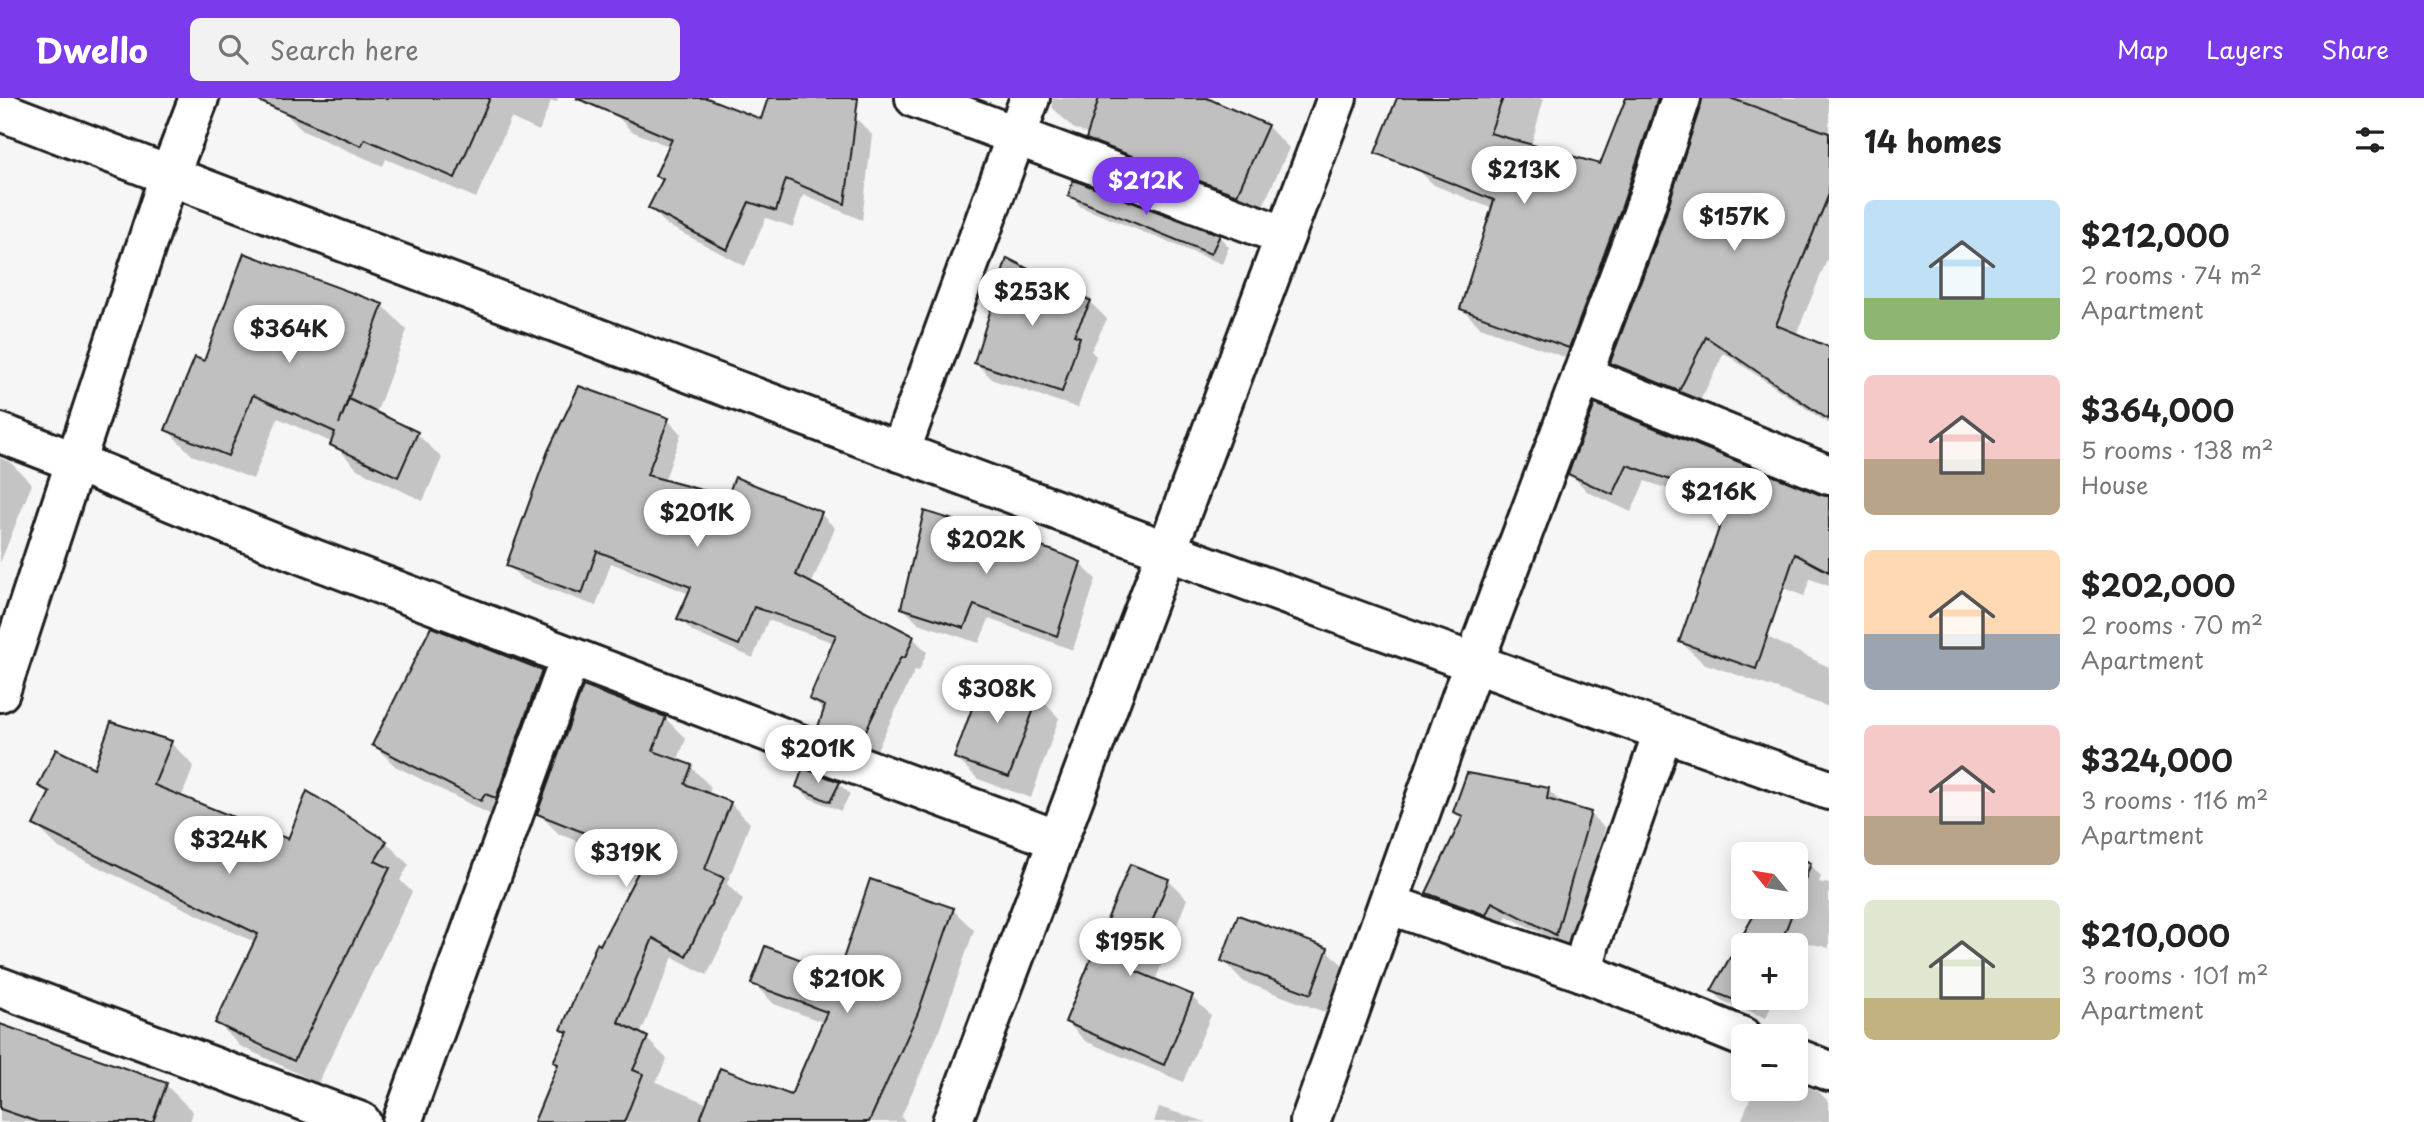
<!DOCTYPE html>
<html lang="en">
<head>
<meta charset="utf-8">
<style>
  :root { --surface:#fff; --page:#f2f2f2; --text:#222; --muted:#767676; --accent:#7c3aed }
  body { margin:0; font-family:"Playpen Sans",sans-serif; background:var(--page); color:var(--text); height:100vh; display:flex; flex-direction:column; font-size:26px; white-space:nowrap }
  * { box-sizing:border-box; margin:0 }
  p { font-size:23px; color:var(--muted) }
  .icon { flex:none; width:38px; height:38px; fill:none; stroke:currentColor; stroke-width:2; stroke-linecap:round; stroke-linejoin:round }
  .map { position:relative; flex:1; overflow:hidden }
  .side { display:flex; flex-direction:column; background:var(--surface); width:595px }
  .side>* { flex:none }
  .needle { width:46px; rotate:300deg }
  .buttons { position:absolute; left:1731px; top:744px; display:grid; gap:14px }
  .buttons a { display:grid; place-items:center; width:77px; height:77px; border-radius:10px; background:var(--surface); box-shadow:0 4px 18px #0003; font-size:35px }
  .price { position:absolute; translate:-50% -60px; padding:0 16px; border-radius:24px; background:#fff; color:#222; font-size:23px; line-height:46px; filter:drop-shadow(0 2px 4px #0008) }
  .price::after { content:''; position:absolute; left:50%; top:42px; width:21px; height:16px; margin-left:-10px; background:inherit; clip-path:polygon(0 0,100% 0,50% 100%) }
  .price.selected { background:var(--accent); color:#fff }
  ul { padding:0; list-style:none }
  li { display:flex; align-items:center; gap:21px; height:175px; padding:0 35px }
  li span { display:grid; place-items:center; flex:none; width:196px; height:140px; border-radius:10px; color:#555 }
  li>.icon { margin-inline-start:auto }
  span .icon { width:84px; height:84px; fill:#fffc; stroke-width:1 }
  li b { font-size:30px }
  h2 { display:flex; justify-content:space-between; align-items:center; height:84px; padding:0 35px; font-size:30px }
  header { display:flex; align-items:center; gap:42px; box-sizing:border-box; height:98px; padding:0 35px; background:var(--accent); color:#fff }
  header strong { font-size:33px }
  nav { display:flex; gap:38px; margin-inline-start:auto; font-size:24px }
  .search { width:490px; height:63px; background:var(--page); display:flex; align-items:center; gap:18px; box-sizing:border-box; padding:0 24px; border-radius:10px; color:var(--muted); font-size:26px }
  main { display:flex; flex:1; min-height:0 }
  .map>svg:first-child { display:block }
  .shadow { fill:#0003 }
  .building { fill:#c0c0c0; stroke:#1c1c1c; stroke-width:2 }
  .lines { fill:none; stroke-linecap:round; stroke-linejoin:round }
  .minor-casing { stroke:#1c1c1c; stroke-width:44 }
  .minor { stroke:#fff; stroke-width:38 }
</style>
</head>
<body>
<header>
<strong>Dwello</strong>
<div class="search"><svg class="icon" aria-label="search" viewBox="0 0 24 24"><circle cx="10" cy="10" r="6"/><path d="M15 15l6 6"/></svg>Search here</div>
<nav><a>Map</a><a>Layers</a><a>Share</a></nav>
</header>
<main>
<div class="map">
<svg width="1829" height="1024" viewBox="0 0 1829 1024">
  <rect width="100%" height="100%" fill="#f6f6f6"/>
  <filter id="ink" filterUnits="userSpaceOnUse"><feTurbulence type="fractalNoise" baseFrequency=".0143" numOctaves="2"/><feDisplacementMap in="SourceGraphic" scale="14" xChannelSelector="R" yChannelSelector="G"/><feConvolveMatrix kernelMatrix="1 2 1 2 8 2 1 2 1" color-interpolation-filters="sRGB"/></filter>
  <g filter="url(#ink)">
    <g class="shadow">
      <path d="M287,0h271l-1,4 -6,-1 -12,30 -28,-13 -35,80 -90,-39 -3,7 -80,-35 -21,-21z"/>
      <path d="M614,0h88l60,24 8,-24h26l59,19 17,18 -10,85 -59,-25 -10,32 -27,-9 -21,48 -78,-41 -17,-17 13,-26 -6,-7 14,-28 -40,-16 -17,-18z"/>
      <path d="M1053,0h151l63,28 22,22 -30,67 -149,-55 -22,-22 1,-3 -16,-7 -21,-21z"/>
      <path d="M1399,0h145l-13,48 70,20 27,-68h59l-100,267 -107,-38 -18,-18 31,-100 -59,-24 -18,-17z"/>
      <path d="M1704,0h125v157l-33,80 33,14v75l-105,-71 -27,54 -67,-27 -18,-18 52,-139z"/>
      <path d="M1070,98l149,40 10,11 -7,17 -141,-57z"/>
      <path d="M1090,204l17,17 -16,32 5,5 -18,52 -85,-28 -17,-17z"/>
      <path d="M382,207l25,25 -31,84 41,20 25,24 -19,43 -66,-32 -24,-26 -55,-25 -25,61 -61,-24 -25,-25 38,-67z"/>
      <path d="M1596,308l224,91 9,1v88l-19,-7 -6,17 -73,-28 -3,-58 -83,-29 -14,31 -43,-20 -18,-18z"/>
      <path d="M668,322l13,14 -17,48 64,17 93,15 14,14 -24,57 102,53 14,14 -8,19 -4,-1 -41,86 -40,-15 -14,-14 5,-15 -14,-14 24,-55 -67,-23 -15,38 -60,-26 -14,-14 11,-24 -79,-31 -15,43 -74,-27 -14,-14z"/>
      <path d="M0,360l10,4 22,22 -32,79z"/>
      <path d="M1080,466l16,15 -23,71 -84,-31 -10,24 -61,-20 -15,-15z"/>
      <path d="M1695,504l134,65v40l-126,-44 -22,-21z"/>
      <path d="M541,574l22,21 -60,128 -108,-55 -21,-21z"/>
      <path d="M584,590l82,31 20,20 -9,23 14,5 20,20 -3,8 22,8 20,20 -23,61 16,16 -36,75 -34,-18 -33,78 7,4 20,20 -11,23 52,22 83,-7 34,-74 -51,-19 -21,-21 86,-7 114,-66 21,20 -36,104 -37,83 5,5h-370l33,-87 -6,-6 38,-82 41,-80 -83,-33 -20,-20z"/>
      <path d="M1038,598l21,22 -28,80 -53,-19 -22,-21z"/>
      <path d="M171,645l23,23 -13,32 108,43 97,1 23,23 -9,15 12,12 -94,191 -78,-37 -23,-24 39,-79 -197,-95 -24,-24 15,-28 -10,-10 55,-16z"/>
      <path d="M839,686l11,10 -9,17 -32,-13 -11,-11z"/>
      <path d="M1548,692l15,14 27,10 15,14 -34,120 -64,-32 -6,12 -59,-21 -14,-15 35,-72 -8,-8z"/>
      <path d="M1796,760l14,7 11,11 -2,6 10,2v64l-33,-8 -2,5h-51v53h31l-8,20 -43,-17 -10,-10 48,-85h35z"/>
      <path d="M1168,782l19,19 -32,82 37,16 19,18 -28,67 -98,-41 -18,-19z"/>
      <path d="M1327,852l22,21 -16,44 -89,-33 -21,-22z"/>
      <path d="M0,928l166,59 27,27 -3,10h-190z"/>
      <path d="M1796,984l23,10 10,10v20h-88l13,-34h42z"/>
      <path d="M1159,1009l47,15h-52z"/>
    </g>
    <g class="building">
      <path d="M252,0h238l-35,80 -90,-39 -4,7z"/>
      <path d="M576,0h131l54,21 7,-21h90l-13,106 -59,-25 -10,32 -27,-9 -22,48 -79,-42 15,-29 -8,-3 17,-37z"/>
      <path d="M1099,0h108l61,27 -31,70 -151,-56z"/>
      <path d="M1397,0h106l-13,35 110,31 26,-66h32l-37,111 -52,139 -109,-39 34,-109 -119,-47z"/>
      <path d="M1702,0h28l99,35v61l-53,131 53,22v73l-123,-83 -27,54 -69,-28 53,-140z"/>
      <path d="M1073,82l147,55 -9,19 -143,-58z"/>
      <path d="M244,155l139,51 -44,120 10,-25 69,33 -20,45 -68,-32 5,-13 -82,-37 -25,61 -63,-26 30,-73 9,4z"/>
      <path d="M1007,160l84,43 -17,34 6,2 -18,55 -88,-29z"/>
      <path d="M579,288l90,32 -22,57 80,22 8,-20 87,35 -26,63 118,61 -9,22 -4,-1 -41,86 -42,-16 7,-21 -16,-7 27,-64 -82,-28 -15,38 -62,-26 14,-32 -94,-36 -15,43 -76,-28 42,-115z"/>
      <path d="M1595,306l226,91 8,1v76l-34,-18 -39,115 -77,-27 50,-142 -102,-35 -14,30 -45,-21z"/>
      <path d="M924,413l130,40 27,11 -24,74 -83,-31 -10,23 -63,-20z"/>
      <path d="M431,529l111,43 -46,128 -11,-4 -4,7 -109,-56z"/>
      <path d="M986,572l53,25 -30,82 -55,-19z"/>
      <path d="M583,588l83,31 -13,34 39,14 -7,19 46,18 -26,67 19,9 -38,78 -33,-18 -35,84 30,15 -15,33 10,4 -19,48h-90l24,-58 -5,-2 15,-30 -7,-2 36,-87 3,2 46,-88 -109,-43z"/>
      <path d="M111,624l61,19 -18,44 134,54 19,-48 80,50 -12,20 15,7 -96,193 -79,-38 43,-89 -225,-109 17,-33 -12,-6 18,-37 38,19z"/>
      <path d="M803,670l37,14 -10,20 -34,-15z"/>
      <path d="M1467,675l82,15 -2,11 44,13 -35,123 -64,-33 -6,13 -60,-22 37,-77 -10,-4z"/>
      <path d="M1796,758l15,7 -15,41z"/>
      <path d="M1130,766l39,15 -36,91 60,25 -29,70 -99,-43z"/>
      <path d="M870,781l84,29 -36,105 -49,109h-170l21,-54 71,27 36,-83 -76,-28 14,-38 73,28z"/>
      <path d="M1759,808h36l-15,39h-37v53h16l-4,10 -44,-17z"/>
      <path d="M1238,817l90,33 -17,46 -90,-33z"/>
      <path d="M0,926l167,59 -14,39h-115l-38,-13z"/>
    </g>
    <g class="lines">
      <g class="minor-casing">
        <g id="minor">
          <path d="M915,0l370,138"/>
          <path d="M0,13c608,232 1216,463 1829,679"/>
          <path d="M1582,277l247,100"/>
          <path d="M0,335c109,40 214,88 322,129 245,95 490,187 736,278"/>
          <path d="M900,354l130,-354"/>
          <path d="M0,594l169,-516 30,-78"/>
          <path d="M1388,806l195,68 160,65"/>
          <path d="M1583,874l7,-29 73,-211"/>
          <path d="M0,889l361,135"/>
          <path d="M1796,960l33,13"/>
          <path d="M402,1024l168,-464"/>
          <path d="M952,1024l385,-1024"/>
          <path d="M1310,1024l163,-457 169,-449 39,-118"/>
        </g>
      </g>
      <use href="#minor" class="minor"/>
    </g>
  </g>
</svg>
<div class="buttons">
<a><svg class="needle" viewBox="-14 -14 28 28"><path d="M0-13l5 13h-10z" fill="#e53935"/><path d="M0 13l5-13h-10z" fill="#767676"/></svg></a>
<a>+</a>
<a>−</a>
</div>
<b class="price" style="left:1524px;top:108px">$213K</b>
<b class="price selected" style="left:1146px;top:119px">$212K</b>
<b class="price" style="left:1734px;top:155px">$157K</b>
<b class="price" style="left:1032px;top:230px">$253K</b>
<b class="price" style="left:289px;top:267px">$364K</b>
<b class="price" style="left:1719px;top:430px">$216K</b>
<b class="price" style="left:697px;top:451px">$201K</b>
<b class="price" style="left:986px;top:478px">$202K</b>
<b class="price" style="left:997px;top:627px">$308K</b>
<b class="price" style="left:818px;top:687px">$201K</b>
<b class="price" style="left:229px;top:778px">$324K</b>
<b class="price" style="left:626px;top:791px">$319K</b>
<b class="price" style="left:1130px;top:880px">$195K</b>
<b class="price" style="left:847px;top:917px">$210K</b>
</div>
<section class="side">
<h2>14 homes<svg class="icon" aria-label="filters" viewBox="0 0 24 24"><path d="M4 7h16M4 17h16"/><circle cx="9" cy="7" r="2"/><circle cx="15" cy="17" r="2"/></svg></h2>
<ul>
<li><span style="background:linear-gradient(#bfe0f5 70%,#8fb573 0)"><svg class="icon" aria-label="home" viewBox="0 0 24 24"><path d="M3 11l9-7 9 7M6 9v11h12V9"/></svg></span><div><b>$212,000</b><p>2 rooms · 74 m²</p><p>Apartment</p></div></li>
<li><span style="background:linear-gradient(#f6c9c9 60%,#b9a48a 0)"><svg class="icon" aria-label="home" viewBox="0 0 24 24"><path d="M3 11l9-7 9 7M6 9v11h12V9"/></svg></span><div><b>$364,000</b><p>5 rooms · 138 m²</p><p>House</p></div></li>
<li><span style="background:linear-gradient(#ffd9b3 60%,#9aa5b1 0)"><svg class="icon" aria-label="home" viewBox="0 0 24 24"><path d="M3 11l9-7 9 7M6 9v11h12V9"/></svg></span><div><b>$202,000</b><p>2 rooms · 70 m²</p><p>Apartment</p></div></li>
<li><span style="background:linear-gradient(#f6c9c9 65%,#b9a48a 0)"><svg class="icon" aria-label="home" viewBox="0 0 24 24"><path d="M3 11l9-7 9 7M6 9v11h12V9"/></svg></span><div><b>$324,000</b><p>3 rooms · 116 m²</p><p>Apartment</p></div></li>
<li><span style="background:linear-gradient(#dfe7d0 70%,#c2b280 0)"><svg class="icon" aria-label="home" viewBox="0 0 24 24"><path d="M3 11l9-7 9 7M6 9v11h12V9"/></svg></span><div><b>$210,000</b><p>3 rooms · 101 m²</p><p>Apartment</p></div></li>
</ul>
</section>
</main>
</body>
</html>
